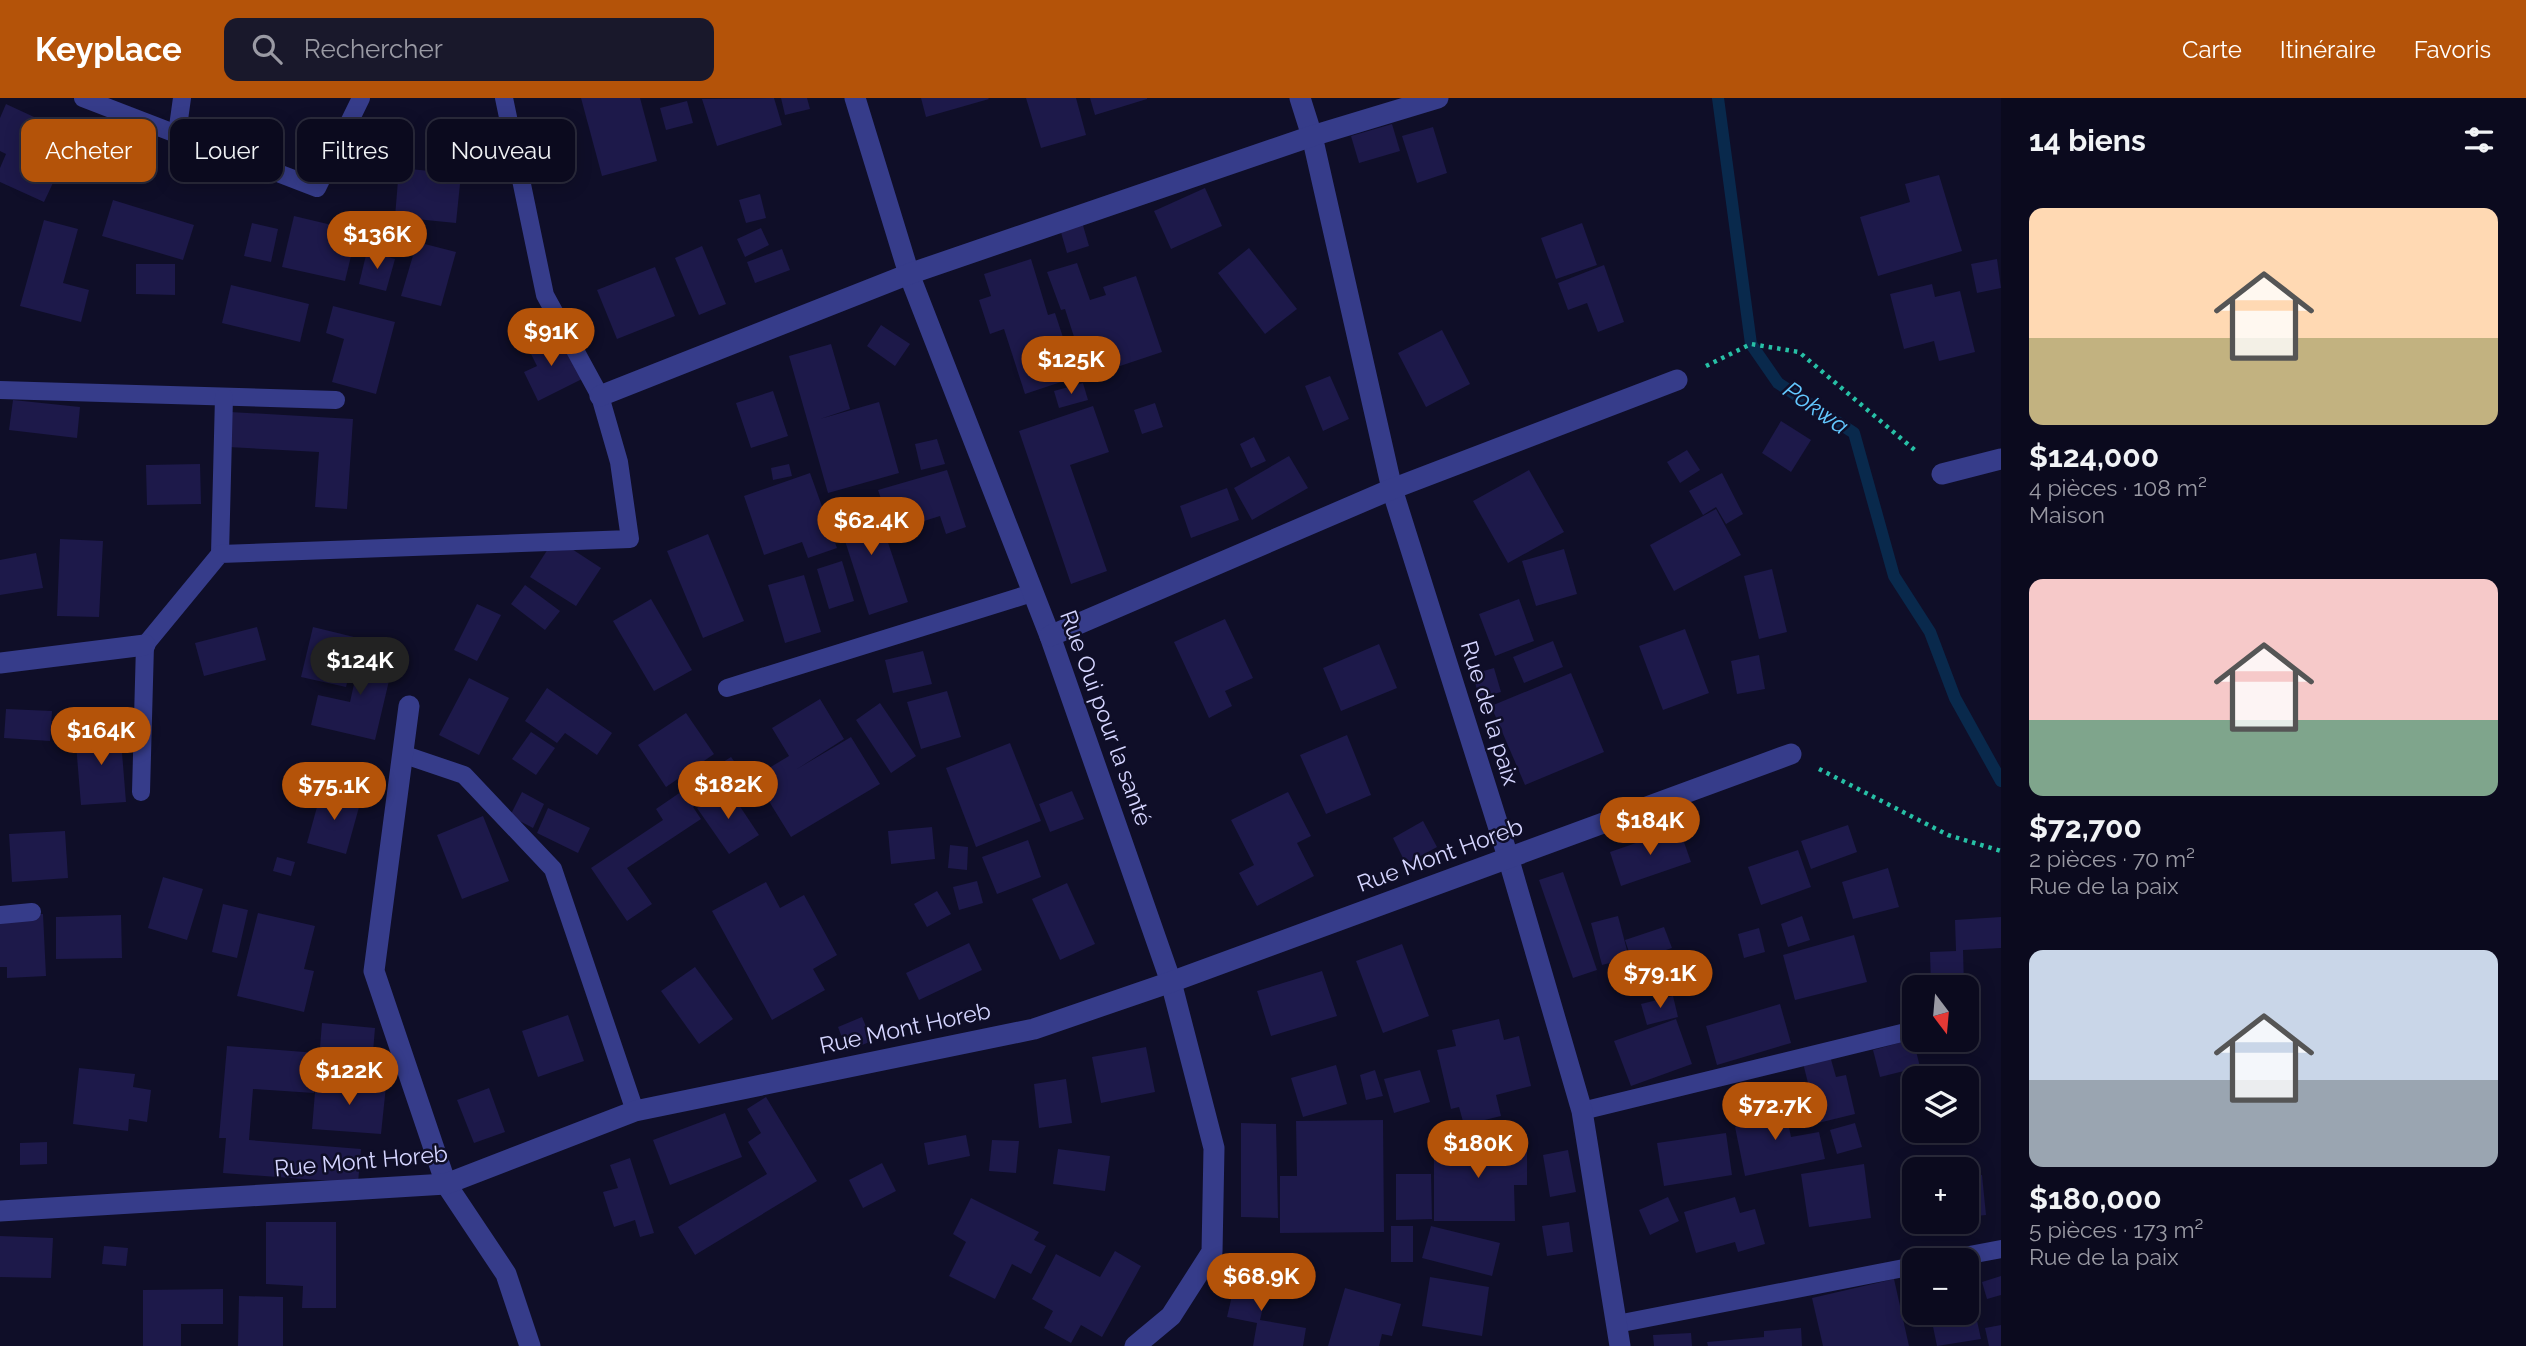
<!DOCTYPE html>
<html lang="fr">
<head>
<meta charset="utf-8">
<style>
  :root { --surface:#0b0a1e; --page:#19182b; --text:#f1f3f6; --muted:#9a9aa4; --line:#2b2b3c; --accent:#b45309 }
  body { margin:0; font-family:Raleway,sans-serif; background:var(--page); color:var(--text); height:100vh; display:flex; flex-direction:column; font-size:26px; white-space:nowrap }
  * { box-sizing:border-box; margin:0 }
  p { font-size:23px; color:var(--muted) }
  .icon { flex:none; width:38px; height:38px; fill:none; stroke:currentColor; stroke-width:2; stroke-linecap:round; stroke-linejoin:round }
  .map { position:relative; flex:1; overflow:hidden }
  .side { display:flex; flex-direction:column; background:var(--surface); width:525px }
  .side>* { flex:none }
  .guide { position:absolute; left:21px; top:21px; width:665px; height:63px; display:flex; gap:14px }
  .needle { width:46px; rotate:164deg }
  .fabs { position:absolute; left:1902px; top:877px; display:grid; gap:14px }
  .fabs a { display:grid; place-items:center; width:77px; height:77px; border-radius:14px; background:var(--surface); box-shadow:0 4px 18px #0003,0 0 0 2px var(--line); font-size:35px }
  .price { position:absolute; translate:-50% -60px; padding:0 16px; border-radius:24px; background:var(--accent); color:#fff; font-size:23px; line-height:46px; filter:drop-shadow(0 2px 4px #0008) }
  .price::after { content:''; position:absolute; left:50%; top:42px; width:21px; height:16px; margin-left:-10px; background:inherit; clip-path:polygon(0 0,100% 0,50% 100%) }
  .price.active { background:#222; color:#fff }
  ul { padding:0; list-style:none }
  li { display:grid; align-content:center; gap:14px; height:371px; padding:0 28px }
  li span { display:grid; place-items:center; height:217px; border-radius:14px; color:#555 }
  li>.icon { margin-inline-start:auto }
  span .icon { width:126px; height:126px; fill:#fffc; stroke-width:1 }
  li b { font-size:30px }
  h2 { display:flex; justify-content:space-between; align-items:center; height:84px; padding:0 28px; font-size:30px }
  .pill { padding:0 24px; border-radius:14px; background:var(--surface); box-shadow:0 4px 18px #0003,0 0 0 2px var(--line); font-size:24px; line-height:63px }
  .pill.active { background:var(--accent); color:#fff }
  header { display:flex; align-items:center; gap:42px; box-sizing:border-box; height:98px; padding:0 35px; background:var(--accent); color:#fff }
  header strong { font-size:33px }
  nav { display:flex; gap:38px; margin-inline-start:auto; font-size:24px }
  .search { width:490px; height:63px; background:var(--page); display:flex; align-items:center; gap:18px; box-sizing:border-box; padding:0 24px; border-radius:14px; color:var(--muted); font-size:26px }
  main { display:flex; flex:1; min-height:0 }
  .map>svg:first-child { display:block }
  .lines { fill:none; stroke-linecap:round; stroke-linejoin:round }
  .stream { stroke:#09294c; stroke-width:12 }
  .building { fill:#1d194a }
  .path { stroke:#27c0a6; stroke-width:4.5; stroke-dasharray:3.5 5; stroke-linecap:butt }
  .lane { stroke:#363c8a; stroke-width:18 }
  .street { stroke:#363c8a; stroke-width:21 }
  .labels { text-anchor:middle; stroke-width:5; stroke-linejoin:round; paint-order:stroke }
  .street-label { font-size:23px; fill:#d5d5ff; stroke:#0f0e28 }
  .water-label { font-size:24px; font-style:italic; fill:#63c8ff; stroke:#0f0e28 }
</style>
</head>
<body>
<header>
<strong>Keyplace</strong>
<div class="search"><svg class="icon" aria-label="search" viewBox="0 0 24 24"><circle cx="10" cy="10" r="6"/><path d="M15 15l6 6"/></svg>Rechercher</div>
<nav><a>Carte</a><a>Itinéraire</a><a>Favoris</a></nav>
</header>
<main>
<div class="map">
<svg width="2001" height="1248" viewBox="0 0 2001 1248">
  <rect width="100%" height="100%" fill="#0f0e28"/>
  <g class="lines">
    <path class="stream" d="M1718,0l33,246 27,39 76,50 40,143 36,56 25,66 46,83"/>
  </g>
  <g class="building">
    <path d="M581,0h59l17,63 -55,15z"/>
    <path d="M774,0l8,27 -65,21 -15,-47z"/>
    <path d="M781,0h26l3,11 -25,6z"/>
    <path d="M921,0h67l1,1 -63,18z"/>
    <path d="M1026,0h50l10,37 -45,13z"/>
    <path d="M1090,0h57v1l-52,16z"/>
    <path d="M687,3l6,22 -27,7 -6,-22z"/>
    <path d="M6,6l69,32 -31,66 -44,-20v-14l6,-14 -6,-3v-33z"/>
    <path d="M1392,26l8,27 -41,12 -8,-27z"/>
    <path d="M1433,29l14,46 -30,10 -15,-47z"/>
    <path d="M399,70l62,6 -5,49 -61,-6z"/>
    <path d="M1939,77l23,76 -84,25 -18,-59 50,-15 -5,-18z"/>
    <path d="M1205,90l17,38 -51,23 -17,-38z"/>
    <path d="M760,96l6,24 -20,5 -7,-23z"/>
    <path d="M113,102l81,25 -11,35 -81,-24z"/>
    <path d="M294,118l63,15 -12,50 -63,-14z"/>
    <path d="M44,122l34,9 -15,54 26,7 -8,32 -61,-16z"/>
    <path d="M1082,124l7,24 -22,7 -7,-24z"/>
    <path d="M252,125l26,6 -7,33 -27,-6z"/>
    <path d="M1582,125l15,42 -41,14 -15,-41z"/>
    <path d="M761,130l8,17 -24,12 -8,-18z"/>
    <path d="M417,144l39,10 -15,54 -40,-10z"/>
    <path d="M702,148l24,58 -27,11 -24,-57z"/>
    <path d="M1249,150l48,61 -32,25 -47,-61z"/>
    <path d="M782,151l8,21 -35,13 -8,-21z"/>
    <path d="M367,153l28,8 -9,32 -27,-7z"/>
    <path d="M1031,161l17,56 7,-2 21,64 -51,17 -21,-65 -14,5 -11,-34 12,-4 -7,-22z"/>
    <path d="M1997,161l4,29 -24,5 -6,-29z"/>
    <path d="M1077,165l13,37 16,-5 -3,-8 33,-11 26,76 -75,25 -22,-68 -4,1 -14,-38z"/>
    <path d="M136,166h39v31l-39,-1z"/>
    <path d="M1604,167l20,57 -26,10 -11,-29 -19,7 -10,-27z"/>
    <path d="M655,169l20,49 -58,23 -20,-49z"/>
    <path d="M1932,186l3,13 25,-6 15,61 -36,9 -5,-20 -30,8 -14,-55z"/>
    <path d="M231,187l78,19 -9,38 -78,-19z"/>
    <path d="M333,208l62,16 -19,72 -44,-12 12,-43 -18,-6z"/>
    <path d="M881,227l29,19 -15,22 -28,-20z"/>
    <path d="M1442,232l28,54 -44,23 -28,-54z"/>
    <path d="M559,235l23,46 -44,22 -14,-29 13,-6 -9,-18z"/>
    <path d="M831,246l19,65 -30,10 59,-17 20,71 -71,20 -39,-137z"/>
    <path d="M1330,278l19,43 -26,12 -18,-45z"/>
    <path d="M1083,285l5,17 -29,8 -5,-17z"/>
    <path d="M773,293l15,45 -37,12 -15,-45z"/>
    <path d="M13,302l67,7 -3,31 -68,-8z"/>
    <path d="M1155,305l8,24 -21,7 -8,-24z"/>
    <path d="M1093,308l16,46 -39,13 37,106 -36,13 -52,-153z"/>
    <path d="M230,314l123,7 -6,90 -32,-2 4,-55 -91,-5z"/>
    <path d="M1781,323l30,19 -20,32 -29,-19z"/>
    <path d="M1254,339l12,24 -15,7 -11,-24z"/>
    <path d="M937,341l8,25 -24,6 -6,-26z"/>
    <path d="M1687,352l13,20 -20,13 -13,-21z"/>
    <path d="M1289,358l19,32 -56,32 -18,-32z"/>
    <path d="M200,366l1,40 -54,1 -1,-40z"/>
    <path d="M789,366l3,12 -19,4 -2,-12z"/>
    <path d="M947,372l19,57 -20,7 -6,-18 -48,15 -14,-41z"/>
    <path d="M1529,372l35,62 -56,31 -35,-62z"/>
    <path d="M810,375l27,75 -29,10 -6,-16 -38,13 -20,-59z"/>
    <path d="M1722,375l21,41 -17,10 -10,-17 -13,8 -14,-24z"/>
    <path d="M1227,390l12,32 -48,18 -11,-32z"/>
    <path d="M873,400l35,104 -39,13 -34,-105z"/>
    <path d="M1716,411l25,46 -67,36 -24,-46z"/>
    <path d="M708,436l36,87 -41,17 -36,-87z"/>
    <path d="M555,440l46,30 -25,38 -46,-29z"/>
    <path d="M60,441l43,2 -4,76 -42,-1z"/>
    <path d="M1564,451l13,45 -41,12 -14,-45z"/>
    <path d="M36,455l7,35 -43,7v-35z"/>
    <path d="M842,463l12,40 -25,8 -12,-40z"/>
    <path d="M1772,471l15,63 -28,7 -15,-63z"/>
    <path d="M804,477l17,57 -36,11 -17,-58z"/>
    <path d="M525,487l35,26 -15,19 -34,-26z"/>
    <path d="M651,501l41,71 -38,21 -41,-70z"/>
    <path d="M1519,501l15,42 -39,15 -16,-42z"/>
    <path d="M477,506l24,11 -24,46 -23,-11z"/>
    <path d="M1225,521l28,59 -28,13 7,15 -23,12 -35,-76z"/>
    <path d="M257,529l9,33 -62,16 -9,-33z"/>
    <path d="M313,529l45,11 -12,49 -45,-10z"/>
    <path d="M1685,531l24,64 -46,17 -24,-64z"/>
    <path d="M1553,543l10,26 -39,16 -11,-26z"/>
    <path d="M363,546l33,7 -21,89 -64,-15 7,-30 32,7z"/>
    <path d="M1379,546l18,44 -56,23 -18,-43z"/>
    <path d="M923,553l9,33 -39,9 -8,-33z"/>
    <path d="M1759,557l6,34 -28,5 -6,-33z"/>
    <path d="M1494,570l7,24 -22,6 -6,-24z"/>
    <path d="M1571,575l33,79 -79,33 -34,-79z"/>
    <path d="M469,580l40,20 -30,57 -40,-20z"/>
    <path d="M547,590l65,45 -15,22 -32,-22 -8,10 -32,-22z"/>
    <path d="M947,593l14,46 -40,12 -14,-47z"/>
    <path d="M820,601l24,40 -47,30 54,-32 29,47 -89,53 -37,-60 35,-21 -17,-28z"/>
    <path d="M880,605l36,53 -25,17 -35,-53z"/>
    <path d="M6,611l46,2 -2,30 -46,-3z"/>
    <path d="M686,615l28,41 -48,33 -28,-42z"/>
    <path d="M120,630l6,74 -45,3 -6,-73z"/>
    <path d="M531,634l24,16 -19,27 -24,-16z"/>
    <path d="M1347,637l24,60 -45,19 -26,-59z"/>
    <path d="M1010,645l31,78 -65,26 -30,-79z"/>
    <path d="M731,659l11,15 -14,9 -11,-15z"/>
    <path d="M749,678l14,20 -15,11 -14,-20z"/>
    <path d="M691,687l11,16 -9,6 8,12 -74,49 25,36 -25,17 -36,-53 72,-48 -7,-11z"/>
    <path d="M727,689l32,48 -30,19 -32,-46z"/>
    <path d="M322,691l39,11 -15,54 -39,-11z"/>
    <path d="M1072,693l12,28 -34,13 -11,-28z"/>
    <path d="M522,694l22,12 -11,24 -23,-12z"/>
    <path d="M1288,694l23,44 -14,7 17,33 -57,30 -18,-33 15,-8 -23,-45z"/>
    <path d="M548,710l42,20 -12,25 -41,-20z"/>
    <path d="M483,718l26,65 -47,18 -25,-64z"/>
    <path d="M1423,723l14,26 -31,17 -13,-26z"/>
    <path d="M1848,727l9,27 -46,17 -10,-28z"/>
    <path d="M932,729l3,32 -44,5 -3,-33z"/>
    <path d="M1679,730l12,34 -70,24 -11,-34z"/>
    <path d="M65,733l3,47 -56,4 -3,-48z"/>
    <path d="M1028,742l13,37 -44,17 -15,-37z"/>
    <path d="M950,747l18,2 -1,23 -19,-2z"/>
    <path d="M1798,752l13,37 -50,18 -13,-38z"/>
    <path d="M277,759l18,5 -4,14 -18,-5z"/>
    <path d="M1888,770l11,39 -46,12 -11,-37z"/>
    <path d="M1563,774l34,98 -24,8 -34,-98z"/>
    <path d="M163,779l40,12 -16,51 -39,-12z"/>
    <path d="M977,783l6,22 -24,7 -6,-23z"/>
    <path d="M766,784l14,26 24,-13 33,60 -24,14 12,21 -53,30 -60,-109z"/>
    <path d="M1067,785l28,61 -35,16 -28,-61z"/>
    <path d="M937,793l14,23 -24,13 -13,-23z"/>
    <path d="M223,806l25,6 -11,48 -25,-6z"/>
    <path d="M258,815l57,13 -11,43 10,2 -10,41 -67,-16z"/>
    <path d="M43,816l3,62 -39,2v-11h-7v-51z"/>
    <path d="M121,817l1,43 -66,1v-42z"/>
    <path d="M1618,818l11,42 -27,7 -11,-42z"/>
    <path d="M1802,818l8,24 -22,7 -7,-23z"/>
    <path d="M2001,819v31l-38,2 1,37h-33l-1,-35 26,-1 -1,-31z"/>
    <path d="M1664,829l8,21 -40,13 -7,-21z"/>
    <path d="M1759,830l6,24 -21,6 -6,-24z"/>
    <path d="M1854,837l13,47 -72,18 -12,-45z"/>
    <path d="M969,845l13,27 -63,30 -13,-27z"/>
    <path d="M1402,846l27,72 -46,17 -27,-72z"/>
    <path d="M695,869l38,52 -34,25 -38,-53z"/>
    <path d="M1322,873l15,45 -66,20 -14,-45z"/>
    <path d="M1673,898l5,21 -31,8 -6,-21z"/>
    <path d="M1780,906l11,39 -74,22 -11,-39z"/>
    <path d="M568,917l16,46 -46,16 -16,-46z"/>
    <path d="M862,919l10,24 -25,10 -9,-24z"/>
    <path d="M1499,921l5,21 15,-4 12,50 -35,9 5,21 -37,9 -5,-18 -8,2 -14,-59 19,-4 -4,-16z"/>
    <path d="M1676,921l16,45 -61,22 -17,-45z"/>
    <path d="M322,925l53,5 -4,48 -53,-4z"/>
    <path d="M1913,941l7,28 -40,10 -7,-27z"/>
    <path d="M227,948l90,7 -3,40 -61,-4 -4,51 112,9 -3,34 -135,-10 3,-35h-7z"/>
    <path d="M1146,949l9,45 -54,11 -9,-46z"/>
    <path d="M1830,958l6,21 10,-2 9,39 -37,9 -15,-60z"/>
    <path d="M1336,967l11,39 -44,13 -12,-39z"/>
    <path d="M79,970l56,6 -2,13 18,3 -4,32 -18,-3 -1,12 -55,-7z"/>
    <path d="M1375,972l8,26 -17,4 -6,-25z"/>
    <path d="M1420,972l10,32 -36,11 -10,-34z"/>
    <path d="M1066,981l6,44 -33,5 -5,-44z"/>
    <path d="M316,982l70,6 -5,48 -69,-5z"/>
    <path d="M489,990l16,44 -31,11 -17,-43z"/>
    <path d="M766,999l51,84 -122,74 -17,-28 89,-53 -19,-32 13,-9 -14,-24z"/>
    <path d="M1783,1000l8,39 28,-5 6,27 -80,17 -10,-49 22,-4 -4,-18z"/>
    <path d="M725,1015l17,44 -72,28 -17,-45z"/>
    <path d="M1383,1022l1,112 -104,1v-57h17l-1,-55z"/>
    <path d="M1241,1025l35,1 2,94 -37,-1z"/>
    <path d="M1855,1025l7,24 -25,7 -7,-24z"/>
    <path d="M1726,1035l6,42 -68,11 -7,-43z"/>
    <path d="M966,1037l4,21 -42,9 -4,-22z"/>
    <path d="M992,1042l27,1 -3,32 -27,-2z"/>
    <path d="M1434,1043h93v44h-13l1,36h-81z"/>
    <path d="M47,1044v22l-27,1v-22z"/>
    <path d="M1058,1051l52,7 -5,35 -52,-7z"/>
    <path d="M1568,1052l8,42 -26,5 -7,-42z"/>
    <path d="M630,1060l24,75 -14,4 -5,-17 -21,7 -11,-35 15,-4 -8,-23z"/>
    <path d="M882,1065l14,28 -33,17 -14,-28z"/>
    <path d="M1864,1066l7,54 -62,9 -8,-53z"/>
    <path d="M1396,1076h35l1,45 -36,1z"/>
    <path d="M1982,1077l4,40 -19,2v-41z"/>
    <path d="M1668,1099l11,24 -29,14 -11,-25z"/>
    <path d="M1735,1099l5,16 15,-4 10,35 -27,8 -3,-10 -39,11 -12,-41z"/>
    <path d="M971,1100l68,34 -5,8 12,6 -15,28 -19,-10 -17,35 -46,-23 17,-34 -13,-8z"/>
    <path d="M266,1124h70v86h-34l1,-22 -37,-2z"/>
    <path d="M1569,1124l4,30 -26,4 -5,-30z"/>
    <rect x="1391" y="1128" width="22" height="36"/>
    <path d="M1431,1128l69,17 -8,33 -70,-18z"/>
    <path d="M0,1138l53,2 -2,40 -51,-1z"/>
    <path d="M104,1148l24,2 -2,18 -24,-2z"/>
    <path d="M1115,1153l26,15 -39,71 -21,-12 -10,18 -27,-15 9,-17 -21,-12 24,-45 44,23z"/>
    <path d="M1238,1172l32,7 -10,43 46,8 -3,18h-50l4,-23 -30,-6z"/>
    <path d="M2001,1178v19l-14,4 -5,-17z"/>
    <path d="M1430,1179l59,10 -7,49 -60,-10z"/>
    <path d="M1894,1181l15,67h-86l-11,-48z"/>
    <path d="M1967,1186h2l12,55 -44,7 -7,-34h37z"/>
    <path d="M1345,1190l56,16 -9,32 -10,-2 -3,12h-51z"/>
    <path d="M223,1191v35h-42v22h-38v-56z"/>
    <path d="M239,1198l44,1v49h-45z"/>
    <path d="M2001,1227v21h-12l-4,-18z"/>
    <path d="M1801,1230l1,18h-94l-1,-4 57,-5v-6z"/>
    <path d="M1691,1235l1,13h-38l-1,-11z"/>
  </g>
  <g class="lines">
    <g class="path">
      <path d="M1706,268l45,-22 48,8 118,100"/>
      <path d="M1819,671l129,66 53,16"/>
    </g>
    <g class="lane">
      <path d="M83,0l234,90 44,-90"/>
      <path d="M177,36l5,-36"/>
      <path d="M0,292l336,10"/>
      <path d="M220,456l4,-157"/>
      <path d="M727,590l305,-95"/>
      <path d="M402,656l62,21 89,94 82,242"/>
      <path d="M141,694l4,-147 75,-91 410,-15 -11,-77 -19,-66 -55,-101 -41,-197"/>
      <path d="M0,817l32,-3"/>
      <path d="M1582,1013l332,-81"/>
      <path d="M1943,1162l58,-11"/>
      <path d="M1617,1226l297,-58"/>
    </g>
    <g class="street">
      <path d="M855,0l54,176 141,362 121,346 43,166 -2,104 -41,64 -36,30"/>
      <path d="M1300,0l12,38 80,353 116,368 74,254 38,235"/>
      <path d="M600,298l309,-122 403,-138 126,-38"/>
      <path d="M1942,376l59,-15"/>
      <path d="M1050,538l342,-147 285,-109"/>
      <path d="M0,565l145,-18"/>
      <path d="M409,608l-35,265 72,213 60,90 24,72"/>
      <path d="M0,1113l446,-27 189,-73 399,-82 137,-47 620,-228"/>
    </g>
  </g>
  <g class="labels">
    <g class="street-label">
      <text transform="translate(1490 615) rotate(73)" y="8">Rue de la paix</text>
      <text transform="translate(1106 620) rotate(70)" y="8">Rue Oui pour la santé</text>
      <text transform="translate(1440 757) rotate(-20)" y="8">Rue Mont Horeb</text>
      <text transform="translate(905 930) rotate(-12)" y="8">Rue Mont Horeb</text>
      <text transform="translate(361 1063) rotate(-5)" y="8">Rue Mont Horeb</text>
    </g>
    <g class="water-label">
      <text transform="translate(1816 310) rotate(35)" y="8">Pokwa</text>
    </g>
  </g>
</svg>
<div class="fabs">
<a><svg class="needle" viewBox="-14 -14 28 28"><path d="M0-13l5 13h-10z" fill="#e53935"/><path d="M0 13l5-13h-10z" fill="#9a9aa4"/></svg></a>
<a><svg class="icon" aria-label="layers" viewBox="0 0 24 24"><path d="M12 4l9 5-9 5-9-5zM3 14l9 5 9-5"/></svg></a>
<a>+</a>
<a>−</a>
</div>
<b class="price" style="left:377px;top:173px">$136K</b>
<b class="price" style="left:551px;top:270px">$91K</b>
<b class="price" style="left:1071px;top:298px">$125K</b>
<b class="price" style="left:871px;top:459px">$62.4K</b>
<b class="price active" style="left:360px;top:599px">$124K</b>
<b class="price" style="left:101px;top:669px">$164K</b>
<b class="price" style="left:728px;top:723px">$182K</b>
<b class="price" style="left:334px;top:724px">$75.1K</b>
<b class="price" style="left:1650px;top:759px">$184K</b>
<b class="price" style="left:1660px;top:912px">$79.1K</b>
<b class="price" style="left:349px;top:1009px">$122K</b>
<b class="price" style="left:1775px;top:1044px">$72.7K</b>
<b class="price" style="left:1478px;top:1082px">$180K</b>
<b class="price" style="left:1261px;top:1215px">$68.9K</b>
<div class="guide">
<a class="pill active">Acheter</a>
<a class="pill">Louer</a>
<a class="pill">Filtres</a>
<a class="pill">Nouveau</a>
</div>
</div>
<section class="side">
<h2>14 biens<svg class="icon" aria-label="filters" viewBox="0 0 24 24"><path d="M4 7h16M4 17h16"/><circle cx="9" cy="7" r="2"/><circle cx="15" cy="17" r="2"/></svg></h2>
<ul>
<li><span style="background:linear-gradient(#ffd9b3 60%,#c2b280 0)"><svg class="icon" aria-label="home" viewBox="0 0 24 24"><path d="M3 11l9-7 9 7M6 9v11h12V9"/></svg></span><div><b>$124,000</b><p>4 pièces · 108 m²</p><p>Maison</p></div></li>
<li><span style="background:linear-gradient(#f6c9c9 65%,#7fa58c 0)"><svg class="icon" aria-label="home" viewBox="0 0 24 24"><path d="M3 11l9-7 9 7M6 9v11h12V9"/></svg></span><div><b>$72,700</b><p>2 pièces · 70 m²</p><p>Rue de la paix</p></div></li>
<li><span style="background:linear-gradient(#c9d6e8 60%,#9aa5b1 0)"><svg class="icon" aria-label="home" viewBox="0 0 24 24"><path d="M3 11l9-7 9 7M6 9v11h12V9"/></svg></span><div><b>$180,000</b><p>5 pièces · 173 m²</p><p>Rue de la paix</p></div></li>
</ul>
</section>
</main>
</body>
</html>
